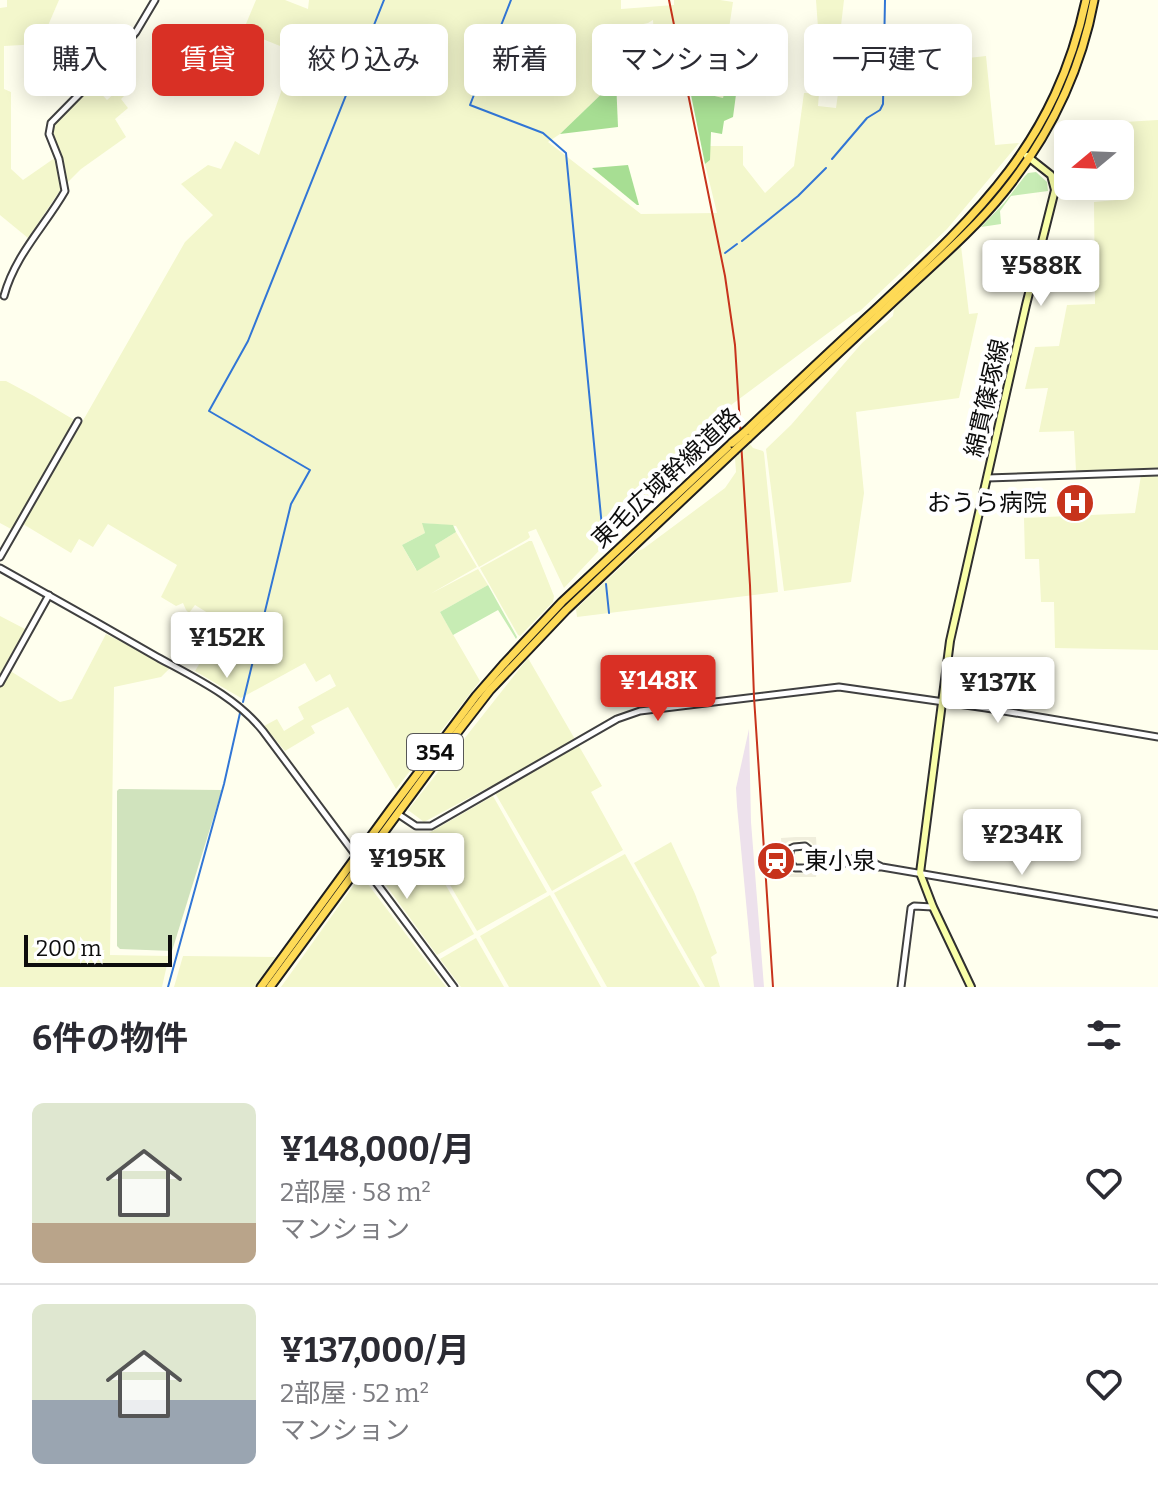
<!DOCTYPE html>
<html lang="ja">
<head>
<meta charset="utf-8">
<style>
  :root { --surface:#fff; --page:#f7f7f7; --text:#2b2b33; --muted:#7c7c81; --line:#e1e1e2; --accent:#d93025 }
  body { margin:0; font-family:Bitter,"Noto Sans JP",serif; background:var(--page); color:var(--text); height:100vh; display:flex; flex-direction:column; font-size:30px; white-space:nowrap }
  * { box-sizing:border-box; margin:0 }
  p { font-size:26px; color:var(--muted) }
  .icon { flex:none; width:44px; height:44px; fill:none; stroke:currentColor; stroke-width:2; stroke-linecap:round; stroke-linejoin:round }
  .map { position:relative; height:987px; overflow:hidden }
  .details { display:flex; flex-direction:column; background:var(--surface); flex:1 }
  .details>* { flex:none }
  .guide { position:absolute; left:24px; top:24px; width:1110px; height:72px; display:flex; gap:16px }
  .needle { width:52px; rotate:251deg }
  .controls { position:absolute; left:1054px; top:120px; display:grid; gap:16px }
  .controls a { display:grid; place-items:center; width:80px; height:80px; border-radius:12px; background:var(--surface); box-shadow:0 4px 20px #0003; font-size:40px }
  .scale { position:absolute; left:24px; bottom:20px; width:148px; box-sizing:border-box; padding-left:8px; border:4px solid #0d0d0d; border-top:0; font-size:22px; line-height:28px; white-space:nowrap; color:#0d0d0d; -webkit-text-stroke:6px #fff; paint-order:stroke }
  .price { position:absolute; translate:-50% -68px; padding:0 18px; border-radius:8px; background:#fff; color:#222; font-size:26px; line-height:52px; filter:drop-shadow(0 2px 4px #0008) }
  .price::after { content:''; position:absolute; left:50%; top:48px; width:24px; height:18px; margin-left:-12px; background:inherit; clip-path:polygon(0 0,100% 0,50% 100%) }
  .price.on { background:var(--accent); color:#fff }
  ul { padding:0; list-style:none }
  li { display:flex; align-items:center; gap:24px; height:200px; padding:0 32px }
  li+li { border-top:2px solid var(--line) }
  li span { display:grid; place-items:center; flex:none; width:224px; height:160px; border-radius:12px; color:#555 }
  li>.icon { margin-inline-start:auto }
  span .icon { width:96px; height:96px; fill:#fffc; stroke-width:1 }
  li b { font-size:34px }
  h2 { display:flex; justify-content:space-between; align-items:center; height:96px; padding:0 32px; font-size:34px }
  .chip { padding:0 28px; border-radius:12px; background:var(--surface); box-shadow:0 4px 20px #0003; font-size:28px; line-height:72px }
  .chip.on { background:var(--accent); color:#fff }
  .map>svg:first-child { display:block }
  .industrial { fill:#ede1ec }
  .farmland { fill:#f3f7cc }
  .green { fill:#c7ecb4 }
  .forest { fill:#a7de93 }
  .cemetery { fill:#d0e3bd }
  .plaza { fill:#f0eedc }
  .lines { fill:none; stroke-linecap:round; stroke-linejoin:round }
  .stream { stroke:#3176d6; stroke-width:2 }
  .tertiary-casing { stroke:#404040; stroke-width:9 }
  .secondary-casing { stroke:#2f2f2f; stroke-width:10 }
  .trunk-casing { stroke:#1e1e1e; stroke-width:11 }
  .tertiary { stroke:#fff; stroke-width:5 }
  .secondary { stroke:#f9ffa9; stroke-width:6 }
  .trunk { stroke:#feda56; stroke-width:7 }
  .rail { stroke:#c7331c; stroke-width:2 }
  .trunk-bridge-casing { stroke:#1e1e1e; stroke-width:11; stroke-linecap:butt }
  .trunk-bridge { stroke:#feda56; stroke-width:7 }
  .labels { text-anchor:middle; stroke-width:8; stroke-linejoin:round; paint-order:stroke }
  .shield { fill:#fff; stroke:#565656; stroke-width:2 }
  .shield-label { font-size:22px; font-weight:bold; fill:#0d0d0d }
  .street-label { font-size:24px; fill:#0d0d0d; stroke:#fff }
  .poi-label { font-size:24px; fill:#0d0d0d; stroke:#fff; text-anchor:end }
</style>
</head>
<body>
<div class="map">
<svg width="1158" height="987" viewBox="0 0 1158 987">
  <rect width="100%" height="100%" fill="#ffe"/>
  <path class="industrial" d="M749,729l2,93 13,165h-10l-17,-181 -1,-18z"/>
  <g class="farmland">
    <path d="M7,0h52l-19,44 -36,2v43l7,3v77l12,11 36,-25 -9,-24 5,-9 38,-37 14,15 18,-16 5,6 -9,9 7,9 -13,11 11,18 -45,32 -20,20 -33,49 -28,-23v-207l7,-1z"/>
    <path d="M256,0h29l23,9 1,-9h312v9l53,-4v-5h46l13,2 -7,46 7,4 -10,46 -33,-8 -4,-26 -22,-3 -17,1 -1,-10 9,-1 -2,-31 -5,3 -28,6 -4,51 -56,54 -12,8 93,72 76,-1 -12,-49 5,-4v-14h33v19l22,28 29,-27 10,-73h15l-1,13 18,2 5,-36 39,-3v27l33,-8 -7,-23 80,-9 9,89 24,-2 -72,86 -87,82 -9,5 -120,89 -1,19 -15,3 -151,161 -28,-59 -8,3 2,5 -2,2 -49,28 -23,-41 -33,-3 2,10 -23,12 14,25 19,-25 21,-13 21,35 -47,27 48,-25 10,16 -48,27 40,69 -84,108 -48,-82 -37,19 4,7 -30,18 -21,-25 13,-7 7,12 20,-12 -6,-12 38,-21 -6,-12 -14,8 -11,-19 -64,35 -46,-27 29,-48 -29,-18 -6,8 -3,-3 -3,-7 -7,3 -15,-9 16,-32 -69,-41 -15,23 -14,-8 -8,14 -53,-32 -7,8 -11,-6v-142h6l28,15 47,28 104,-182 28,-27 -32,-31 27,-19 13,4 14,-28 24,14 36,-103 -52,-21z"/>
    <path d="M816,0h28l-8,68 -15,1z"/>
    <path d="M1158,120v530l-103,-2 -1,-46h-13l-2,-43h-14l-1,-41 111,-5 7,-44 -66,2 -2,-40 -35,1 9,-44 -23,1 10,-42 24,-1 8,-41 28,-1 -1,-102 34,-3 -1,-23 -7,-1v-41h-46v-9z"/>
    <path d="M961,246l8,68 9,-1 -19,85 -103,14 8,81 -13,89 -67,9 -18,-142 25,-24 71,-82 31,-27 1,-7z"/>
    <path d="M750,444l3,4 10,3 1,2 14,139 -201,25 -1,-8 62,-58 5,-2 82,-61 11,-16 -1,-14z"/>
    <path d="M529,541h3l22,55 -1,6 -33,34 -2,-1 -38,-67z"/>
    <path d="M0,616l25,13 -21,38 56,35 12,-3 34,-65 65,33 -10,10 -47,10 -4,268 59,1 -7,31h-162z"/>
    <path d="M528,658l74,128 -11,6 32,58 -71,41 -61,-105 -67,36 -16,-12z"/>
    <path d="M493,796l54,96 -70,39 -55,-94z"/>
    <path d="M419,839l55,95 -37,21 -65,-89z"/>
    <path d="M671,842l24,52 22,59 -6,4 9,30h-15l-71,-124z"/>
    <path d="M625,854l75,133h-93l-53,-94z"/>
    <path d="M361,875l85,112h-165z"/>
    <path d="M550,895l51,92h-92l-29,-51z"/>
    <path d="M476,938l28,49h-43l-21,-28z"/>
    <path d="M183,956l93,1 -22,30h-80z"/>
  </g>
  <g class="green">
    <path d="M1036,172l11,10 1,9 -37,5 -11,15 1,13 -20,3 23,-24 21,-27 3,-3z"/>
    <path d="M422,523l31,2 3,7 -21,13 5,12 -23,14 -15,-26 23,-12z"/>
    <path d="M488,585l29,52 -1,2 -18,-29 -45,25 -13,-23z"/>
  </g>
  <g class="forest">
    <path d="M733,52l38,16 -3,20 -31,-1 -4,30 -9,4 -2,13 -11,-2 -1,28 -5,4 -15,-74 33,8z"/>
    <path d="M616,80l2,47 -58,7z"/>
    <path d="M628,165l11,40h-2l-45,-37z"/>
  </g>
  <path class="cemetery" d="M119,789l103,1 -50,161 -52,-2 -3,-3v-155z"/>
  <path class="plaza" d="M796,837h20l1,15 -5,-9 -4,-3 -19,1 -3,2 2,29 3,2 18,-1 9,-11 -2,15h-33v-9l-4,-2 -1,-12h4l-1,-16z"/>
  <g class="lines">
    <g class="stream">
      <path d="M511,0l-41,105 73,28 23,20 36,374"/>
      <path d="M832,159l35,-41 13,-8 3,-6 2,-104"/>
      <path d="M742,241l56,-45 28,-28"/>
      <path d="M725,253l12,-9"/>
      <path d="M606,584l3,29"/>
      <path d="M243,702l48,-198 19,-34 -101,-59 39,-70 136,-341"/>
      <path d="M168,987l56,-203 16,-71"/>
    </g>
    <g class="tertiary-casing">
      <g id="tertiary">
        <path d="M4,296c11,-41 41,-70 61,-105l-6,-32 -10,-25 2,-11 59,-60 26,-31 19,-32"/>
        <path d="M987,478l171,-6"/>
        <path d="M0,557l78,-136"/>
        <path d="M0,568c52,29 105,59 157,89 38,21 79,40 106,74l191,256"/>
        <path d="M0,683l49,-88"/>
        <path d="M398,814l18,12h15l186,-107 23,-8 199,-24 147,21 172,29"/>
        <path d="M882,867l-10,-5 -57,-8 -10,-8 -11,1 -4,2 1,14 4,5h11l12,-9 54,8h10l276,47"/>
        <path d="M901,987l10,-79 3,-2 19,1"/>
      </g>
    </g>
    <g class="secondary-casing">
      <path id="secondary" d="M971,987l-38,-80 -13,-34 30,-232 76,-336 29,-115 -4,-15 -24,-19"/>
    </g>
    <g class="trunk-casing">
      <g id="trunk">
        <path d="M746,431c43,-41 85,-81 129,-121 103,-96 180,-166 211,-310"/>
        <path d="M748,438c49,-46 98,-92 147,-138 37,-35 77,-68 109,-108 45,-56 77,-122 90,-192"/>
        <path d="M261,987l130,-178 85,-113 27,-31 59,-63 170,-159"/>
        <path d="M270,987l186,-253 34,-44 76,-80 168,-159"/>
      </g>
    </g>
    <use href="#tertiary" class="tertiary"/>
    <use href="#secondary" class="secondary"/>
    <use href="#trunk" class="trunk"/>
    <path class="rail" d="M669,0l56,276 10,69 15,240 4,112 19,290"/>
    <g class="trunk-bridge-casing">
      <g id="trunk-bridge">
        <path d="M732,443l14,-12"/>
        <path d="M734,451l14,-13"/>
      </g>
    </g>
    <use href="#trunk-bridge" class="trunk-bridge"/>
  </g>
  <defs>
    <g id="hospital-disc" transform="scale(2)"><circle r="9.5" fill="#c7331c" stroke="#fff"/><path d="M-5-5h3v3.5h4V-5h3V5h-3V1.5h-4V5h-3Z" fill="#fff"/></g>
    <g id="station-disc" transform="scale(2)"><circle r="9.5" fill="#c7331c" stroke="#fff"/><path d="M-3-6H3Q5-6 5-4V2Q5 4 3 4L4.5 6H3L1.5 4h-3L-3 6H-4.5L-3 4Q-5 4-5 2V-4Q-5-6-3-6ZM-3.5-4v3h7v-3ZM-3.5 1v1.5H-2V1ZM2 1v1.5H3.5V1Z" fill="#fff"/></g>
  </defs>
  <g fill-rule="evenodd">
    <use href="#hospital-disc" x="1075" y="503"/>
    <use href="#station-disc" x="776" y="861"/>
  </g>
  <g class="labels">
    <rect class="shield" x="407" y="734" width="56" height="36" rx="6"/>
    <g class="shield-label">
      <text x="435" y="760">354</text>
    </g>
    <g class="street-label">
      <text transform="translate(987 398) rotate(-77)" y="8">綿貫篠塚線</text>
      <text transform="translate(666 478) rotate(-43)" y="8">東毛広域幹線道路</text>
    </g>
    <g class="poi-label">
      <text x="1047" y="511">おうら病院</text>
      <text x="804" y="869" text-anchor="start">東小泉</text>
    </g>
  </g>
</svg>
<div class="controls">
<a><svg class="needle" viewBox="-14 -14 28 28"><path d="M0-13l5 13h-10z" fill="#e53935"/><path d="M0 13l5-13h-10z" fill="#7c7c81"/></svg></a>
</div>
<div class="scale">200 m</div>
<b class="price" style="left:1041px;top:308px">¥588K</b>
<b class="price" style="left:227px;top:680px">¥152K</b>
<b class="price on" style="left:658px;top:723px">¥148K</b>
<b class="price" style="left:998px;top:725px">¥137K</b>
<b class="price" style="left:1022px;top:877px">¥234K</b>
<b class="price" style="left:407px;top:901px">¥195K</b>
<div class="guide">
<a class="chip">購入</a>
<a class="chip on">賃貸</a>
<a class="chip">絞り込み</a>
<a class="chip">新着</a>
<a class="chip">マンション</a>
<a class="chip">一戸建て</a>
</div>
</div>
<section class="details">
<h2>6件の物件<svg class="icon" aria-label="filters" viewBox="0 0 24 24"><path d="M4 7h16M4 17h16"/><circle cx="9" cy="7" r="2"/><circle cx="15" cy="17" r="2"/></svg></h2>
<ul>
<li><span style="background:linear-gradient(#dfe7d0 75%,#b9a48a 0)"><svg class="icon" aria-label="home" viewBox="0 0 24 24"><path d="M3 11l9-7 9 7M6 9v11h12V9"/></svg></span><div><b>¥148,000/月</b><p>2部屋 · 58 m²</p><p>マンション</p></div><svg class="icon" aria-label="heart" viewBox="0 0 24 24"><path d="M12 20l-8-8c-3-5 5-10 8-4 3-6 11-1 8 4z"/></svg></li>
<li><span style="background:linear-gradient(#dfe7d0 60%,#9aa5b1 0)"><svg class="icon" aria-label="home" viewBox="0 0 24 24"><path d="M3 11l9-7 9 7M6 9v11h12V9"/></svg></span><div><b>¥137,000/月</b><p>2部屋 · 52 m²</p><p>マンション</p></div><svg class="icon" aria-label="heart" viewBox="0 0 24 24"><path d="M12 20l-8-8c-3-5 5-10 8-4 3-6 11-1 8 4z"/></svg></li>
</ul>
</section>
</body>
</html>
